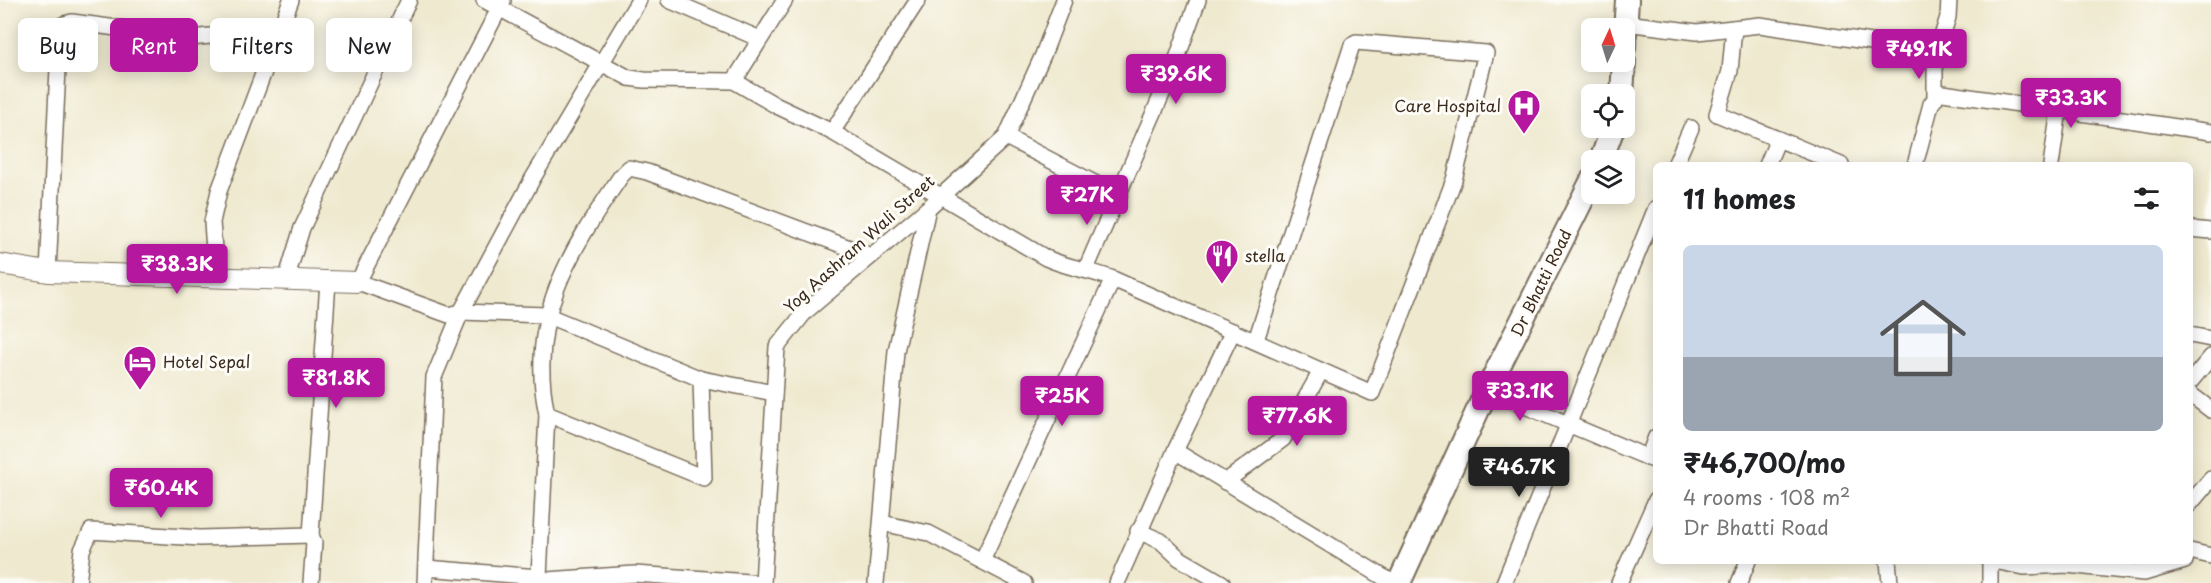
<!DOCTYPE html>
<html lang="en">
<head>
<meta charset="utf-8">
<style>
  :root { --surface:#fff; --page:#f2f2f2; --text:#202124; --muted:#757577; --line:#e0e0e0; --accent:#b5179e }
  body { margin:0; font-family:"Playpen Sans",sans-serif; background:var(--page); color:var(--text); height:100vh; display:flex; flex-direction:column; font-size:22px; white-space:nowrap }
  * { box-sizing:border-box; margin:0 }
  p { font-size:20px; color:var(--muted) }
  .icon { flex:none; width:33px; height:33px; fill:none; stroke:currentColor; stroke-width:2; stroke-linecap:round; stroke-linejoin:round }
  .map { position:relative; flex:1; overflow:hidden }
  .sheet { position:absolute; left:1653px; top:162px; width:540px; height:402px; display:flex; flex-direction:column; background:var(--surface); border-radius:9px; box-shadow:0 3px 15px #0003 }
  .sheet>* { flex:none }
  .top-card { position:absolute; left:18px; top:18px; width:570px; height:54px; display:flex; gap:12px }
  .needle { width:39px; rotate:4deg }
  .buttons { position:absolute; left:1581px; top:18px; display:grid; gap:12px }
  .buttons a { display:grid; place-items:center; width:54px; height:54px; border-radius:9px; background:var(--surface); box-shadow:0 3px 15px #0003; font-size:30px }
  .price { position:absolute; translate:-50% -51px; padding:0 14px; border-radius:6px; background:var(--accent); color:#fff; font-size:20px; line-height:39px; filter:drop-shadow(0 2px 3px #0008) }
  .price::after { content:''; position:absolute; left:50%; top:36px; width:18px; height:14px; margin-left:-9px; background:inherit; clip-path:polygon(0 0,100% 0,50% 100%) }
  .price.current { background:#222; color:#fff }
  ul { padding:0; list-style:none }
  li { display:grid; align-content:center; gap:12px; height:318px; padding:0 30px }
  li+li { border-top:2px solid var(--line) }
  li span { display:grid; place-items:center; height:186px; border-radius:9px; color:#555 }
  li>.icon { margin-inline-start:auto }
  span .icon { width:108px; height:108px; fill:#fffc; stroke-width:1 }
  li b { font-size:26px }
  h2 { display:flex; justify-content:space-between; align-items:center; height:72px; padding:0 30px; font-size:26px }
  .tag { padding:0 21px; border-radius:9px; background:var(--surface); box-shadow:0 3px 15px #0003; font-size:21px; line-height:54px }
  .tag.current { background:var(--accent); color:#fff }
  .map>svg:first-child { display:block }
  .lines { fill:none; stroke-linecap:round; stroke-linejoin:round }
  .minor-casing { stroke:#7a6d5c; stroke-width:18 }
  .tertiary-casing { stroke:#7a6d5c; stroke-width:22 }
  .secondary-casing { stroke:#7a6d5c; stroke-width:26 }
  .minor { stroke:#fff; stroke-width:15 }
  .tertiary { stroke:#fff; stroke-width:20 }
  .secondary { stroke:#fff; stroke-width:22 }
  .labels { text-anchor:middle; stroke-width:6; stroke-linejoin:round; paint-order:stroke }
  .poi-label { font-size:16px; fill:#3b2a1e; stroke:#fdfcf7; text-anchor:start }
  .street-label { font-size:16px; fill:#3b2a1e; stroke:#fdfcf7 }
</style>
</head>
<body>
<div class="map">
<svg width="2211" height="583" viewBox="0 0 2211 583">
  <rect width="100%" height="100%" fill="#fdfcf7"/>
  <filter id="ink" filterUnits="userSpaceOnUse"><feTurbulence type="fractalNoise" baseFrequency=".0167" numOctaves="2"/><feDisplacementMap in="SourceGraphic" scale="12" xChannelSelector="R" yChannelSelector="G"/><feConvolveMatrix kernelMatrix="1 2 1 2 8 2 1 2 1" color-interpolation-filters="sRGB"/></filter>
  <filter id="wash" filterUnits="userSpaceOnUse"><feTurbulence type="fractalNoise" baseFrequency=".008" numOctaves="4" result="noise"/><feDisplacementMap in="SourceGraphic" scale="24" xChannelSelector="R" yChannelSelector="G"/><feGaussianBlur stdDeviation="1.35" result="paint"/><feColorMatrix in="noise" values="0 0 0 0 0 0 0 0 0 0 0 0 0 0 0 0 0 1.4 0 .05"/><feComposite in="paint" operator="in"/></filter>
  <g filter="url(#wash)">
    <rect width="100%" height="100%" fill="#efe9cf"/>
  </g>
  <g filter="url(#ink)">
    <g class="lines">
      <g class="minor-casing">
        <g id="minor">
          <path d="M484,0l145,78 15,2 90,1 43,25 55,26 214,126c22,10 44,12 67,21l259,114 82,-213 32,-127 -130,-11 -4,3 -96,295"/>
          <path d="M669,0l91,39"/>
          <path d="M503,1l-145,281 91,33 12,-3 85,3 155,64 73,14"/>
          <path d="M1626,23l71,9 63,-7 177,27"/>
          <path d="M1734,28l-4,43 -13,43 124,51"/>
          <path d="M734,81l51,-81"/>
          <path d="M1936,92l275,40"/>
          <path d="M832,132l86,-132"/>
          <path d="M1006,137l113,59"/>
          <path d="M1675,165l16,-37"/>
          <path d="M1767,165l11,-26"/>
          <path d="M1915,165l16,-61 4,-5v-40l13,-42 1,-17"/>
          <path d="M2051,165l8,-55"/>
          <path d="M2190,229l21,2"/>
          <path d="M1086,269l89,-205 23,-64"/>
          <path d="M48,272l12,-244 4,-4 8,-2 119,16 38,-4 46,6"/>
          <path d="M216,278l-4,-56 7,-31 72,-191"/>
          <path d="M286,280l16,-52 107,-228"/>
          <path d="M2190,335l21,4"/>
          <path d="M2190,382l21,-25"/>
          <path d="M1487,390l169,71"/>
          <path d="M2190,394l21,16"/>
          <path d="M547,414l157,64 -3,-99"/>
          <path d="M1175,451l218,132"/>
          <path d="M1648,458l8,-21"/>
          <path d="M1225,482l58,-43 38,-68"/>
          <path d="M2190,504l21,-25"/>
          <path d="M882,523l46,10 96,50"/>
          <path d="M1138,531l23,10 18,17 43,25"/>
          <path d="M2190,551l21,5"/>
          <path d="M982,561l131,-282"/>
          <path d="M1888,561l2,22"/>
          <path d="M1994,561l30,6 43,-2 77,8 41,-12"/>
          <path d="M426,568l113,9"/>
          <path d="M78,583l4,-33 9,-19 109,7 111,-3"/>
          <path d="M311,583l3,-40 -3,-8 17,-254"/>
          <path d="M425,583l9,-206 27,-65 72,-134 106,-178"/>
          <path d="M763,583l-128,-9 -88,6 -8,-3 8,-163c-21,-95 23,-163 74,-238l8,-8 18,4 224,84"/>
          <path d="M763,583l14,-236 28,-35 123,-104 78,-71 37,-82 21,-55"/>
          <path d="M876,583l20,-232 32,-143"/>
          <path d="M1117,583l58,-132 58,-120"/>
          <path d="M1504,583l152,-375"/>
          <path d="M1619,583l37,-83"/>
          <path d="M1739,583l9,-22"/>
          <path d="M1990,583v-22"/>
        </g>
      </g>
      <g class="tertiary-casing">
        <path id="tertiary" d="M0,264l48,8 310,10"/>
      </g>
      <g class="secondary-casing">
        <g id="secondary">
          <path d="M1624,48l3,-48"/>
          <path d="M1622,94l2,-32"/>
          <path d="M1601,160l12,-32"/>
          <path d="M1399,583l88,-193 105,-210"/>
        </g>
      </g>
      <use href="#minor" class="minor"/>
      <use href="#tertiary" class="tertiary"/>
      <use href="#secondary" class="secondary"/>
    </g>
  </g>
  <defs>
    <g id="hospital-pin" transform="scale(1.725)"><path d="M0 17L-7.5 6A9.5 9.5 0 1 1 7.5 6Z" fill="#b5179e" stroke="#fdfcf7"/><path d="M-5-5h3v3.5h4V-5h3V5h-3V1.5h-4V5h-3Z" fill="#fff"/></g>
    <g id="restaurant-pin" transform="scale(1.725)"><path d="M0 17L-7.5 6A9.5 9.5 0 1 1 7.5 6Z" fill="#b5179e" stroke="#fdfcf7"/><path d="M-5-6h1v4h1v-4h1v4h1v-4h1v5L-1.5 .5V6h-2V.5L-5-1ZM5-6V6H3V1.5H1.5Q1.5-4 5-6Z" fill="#fff"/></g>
    <g id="hotel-pin" transform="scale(1.725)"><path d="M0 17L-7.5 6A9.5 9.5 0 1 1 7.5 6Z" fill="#b5179e" stroke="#fdfcf7"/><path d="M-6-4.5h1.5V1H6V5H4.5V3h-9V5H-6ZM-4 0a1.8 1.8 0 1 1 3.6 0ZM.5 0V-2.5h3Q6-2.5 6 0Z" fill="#fff"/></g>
  </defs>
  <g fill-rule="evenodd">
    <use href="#hospital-pin" x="1524" y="106"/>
    <use href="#restaurant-pin" x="1222" y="256"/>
    <use href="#hotel-pin" x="140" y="362"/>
  </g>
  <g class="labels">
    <g class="poi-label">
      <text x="1501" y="112" text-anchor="end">Care Hospital</text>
      <text x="1245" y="262">stella</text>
      <text x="163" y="368">Hotel Sepal</text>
    </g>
    <g class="street-label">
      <text transform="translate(859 244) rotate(-42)" y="6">Yog Aashram Wali Street</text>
      <text transform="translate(1541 283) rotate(-64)" y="6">Dr Bhatti Road</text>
    </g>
  </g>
</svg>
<div class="buttons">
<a><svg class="needle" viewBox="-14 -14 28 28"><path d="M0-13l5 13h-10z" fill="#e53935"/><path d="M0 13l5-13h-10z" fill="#757577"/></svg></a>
<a><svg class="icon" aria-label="locate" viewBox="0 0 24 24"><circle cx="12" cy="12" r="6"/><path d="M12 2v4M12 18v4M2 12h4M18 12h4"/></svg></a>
<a><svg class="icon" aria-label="layers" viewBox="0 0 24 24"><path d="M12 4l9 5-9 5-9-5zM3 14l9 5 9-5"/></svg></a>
</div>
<b class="price" style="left:1919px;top:80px">₹49.1K</b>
<b class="price" style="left:1176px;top:105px">₹39.6K</b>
<b class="price" style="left:2071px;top:129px">₹33.3K</b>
<b class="price" style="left:1087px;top:226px">₹27K</b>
<b class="price" style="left:177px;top:295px">₹38.3K</b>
<b class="price" style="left:336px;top:409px">₹81.8K</b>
<b class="price" style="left:1520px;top:422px">₹33.1K</b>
<b class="price" style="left:1062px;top:427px">₹25K</b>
<b class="price" style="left:1297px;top:447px">₹77.6K</b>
<b class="price current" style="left:1519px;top:498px">₹46.7K</b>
<b class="price" style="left:161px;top:519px">₹60.4K</b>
<div class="top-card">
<a class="tag">Buy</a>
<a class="tag current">Rent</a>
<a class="tag">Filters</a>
<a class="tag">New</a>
</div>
<section class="sheet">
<h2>11 homes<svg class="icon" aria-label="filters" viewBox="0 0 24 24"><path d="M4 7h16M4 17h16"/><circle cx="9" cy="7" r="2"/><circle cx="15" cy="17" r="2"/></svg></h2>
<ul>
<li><span style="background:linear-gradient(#c9d6e8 60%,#9aa5b1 0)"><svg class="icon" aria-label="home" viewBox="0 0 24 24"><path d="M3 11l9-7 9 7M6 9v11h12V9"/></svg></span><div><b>₹46,700/mo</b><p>4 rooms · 108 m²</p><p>Dr Bhatti Road</p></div></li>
</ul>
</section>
</div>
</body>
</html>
